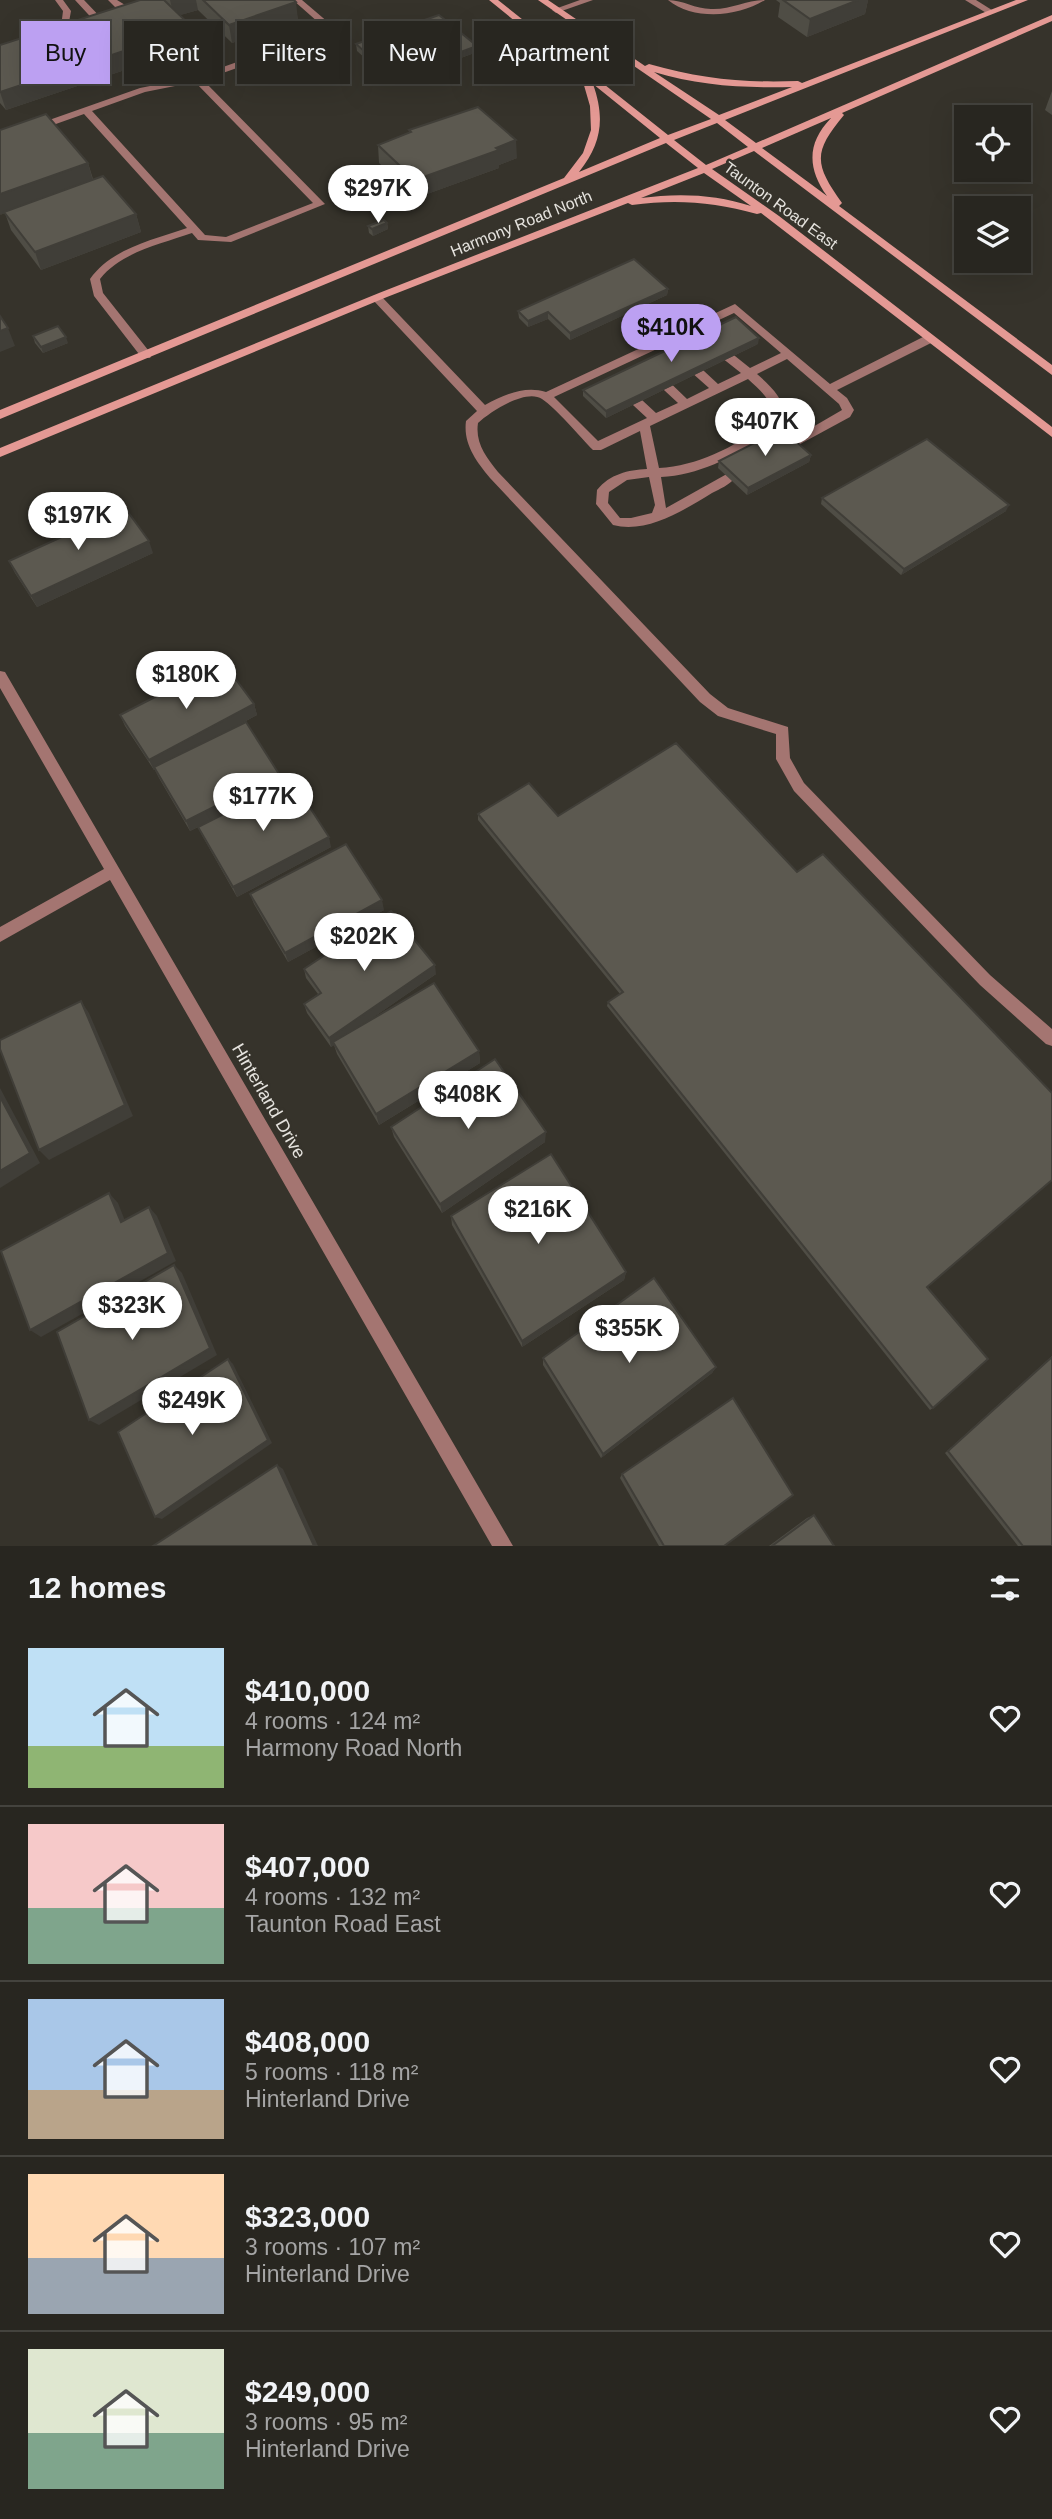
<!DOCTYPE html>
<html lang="en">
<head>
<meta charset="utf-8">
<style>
  :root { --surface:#282620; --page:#34322d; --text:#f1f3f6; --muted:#a5a5a5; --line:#44433e; --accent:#bca0f2 }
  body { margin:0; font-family:Arial,sans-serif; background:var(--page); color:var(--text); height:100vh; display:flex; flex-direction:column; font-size:26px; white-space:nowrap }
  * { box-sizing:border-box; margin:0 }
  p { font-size:23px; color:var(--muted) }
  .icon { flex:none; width:38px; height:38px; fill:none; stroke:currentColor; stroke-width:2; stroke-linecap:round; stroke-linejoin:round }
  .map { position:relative; height:1546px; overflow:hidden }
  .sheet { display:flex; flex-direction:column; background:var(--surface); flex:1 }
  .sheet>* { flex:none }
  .banner { position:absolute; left:21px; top:21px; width:700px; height:63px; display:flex; gap:14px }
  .fabs { position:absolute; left:954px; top:105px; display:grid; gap:14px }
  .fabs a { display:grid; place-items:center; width:77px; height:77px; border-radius:0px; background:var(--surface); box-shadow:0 7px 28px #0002,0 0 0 2px var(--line); font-size:35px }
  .price { position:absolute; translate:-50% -60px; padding:0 16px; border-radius:24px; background:#fff; color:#222; font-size:23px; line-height:46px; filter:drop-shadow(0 2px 4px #0008) }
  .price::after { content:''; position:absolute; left:50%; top:42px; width:21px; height:16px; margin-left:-10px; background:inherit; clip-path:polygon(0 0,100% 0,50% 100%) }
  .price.selected { background:var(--accent); color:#111 }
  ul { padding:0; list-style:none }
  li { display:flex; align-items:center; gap:21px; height:175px; padding:0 28px }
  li+li { border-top:2px solid var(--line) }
  li span { display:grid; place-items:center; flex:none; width:196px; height:140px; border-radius:0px; color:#555 }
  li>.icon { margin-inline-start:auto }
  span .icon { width:84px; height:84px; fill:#fffc; stroke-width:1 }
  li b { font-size:30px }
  h2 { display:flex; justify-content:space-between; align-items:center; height:84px; padding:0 28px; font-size:30px }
  .chip { padding:0 24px; border-radius:0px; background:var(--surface); box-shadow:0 7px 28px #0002,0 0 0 2px var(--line); font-size:24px; line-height:63px }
  .chip.selected { background:var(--accent); color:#111 }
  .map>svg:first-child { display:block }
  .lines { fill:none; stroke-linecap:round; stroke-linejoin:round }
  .service { fill:#a47571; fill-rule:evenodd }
  .minor { fill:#a47571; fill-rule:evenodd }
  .secondary { fill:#e49994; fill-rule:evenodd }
  .wall { fill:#4f4d45 }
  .shaded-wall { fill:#403e38 }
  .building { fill:#5c5950; stroke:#403e38; stroke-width:2 }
  .labels { text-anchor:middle; stroke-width:5; stroke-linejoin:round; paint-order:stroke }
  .far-street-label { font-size:16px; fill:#e5e3de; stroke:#36332b }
  .street-label { font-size:18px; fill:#e5e3de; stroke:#36332b }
</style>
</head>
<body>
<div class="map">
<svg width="1052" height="1546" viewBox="0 0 1052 1546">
  <rect width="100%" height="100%" fill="#36332b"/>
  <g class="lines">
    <g class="service">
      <path d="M55,0h8l8,11 -2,11 -18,17 -5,-3 16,-17 1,-8z"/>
      <path d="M75,0h9l20,21h4v4l-9,1z"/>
      <path d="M108,0h9l21,13 -4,3 -16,-6z"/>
      <path d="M293,0h9l34,29v4l-133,47 122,124 -94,38 -33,-2 -6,-7c-31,11 -71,19 -92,46l3,14 49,62 -2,3h-8l-48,-62 -4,-17c22,-31 63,-39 97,-51l-103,-114 -62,22 -22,1v-6h18l122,-43 55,-11 132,-47zM195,82l118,121 -87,34 -21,-2 -113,-124 53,-19z"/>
      <path d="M580,0h13l-37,13 -4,-3z"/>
      <path d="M668,0c15,0 27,9 43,9 19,1 35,-9 54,-9 -27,17 -71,21 -97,0z"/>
      <path d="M965,0h11l19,12 -7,2z"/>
      <path d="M377,295l4,1 104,109c18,-10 40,-20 61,-13l189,-88 95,80 95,-48h8v6l-96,48 10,8 7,12 -4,7 -59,32 -4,-1v-6l55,-32 -3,-6 -52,-45 -30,15c15,13 34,31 26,52 -36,23 -78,49 -122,51l5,31 59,-33h8l2,3c-6,7 -15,11 -23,15 -28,17 -65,41 -99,32l-17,-21 1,-14c13,-16 31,-20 50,-21l-7,-38 -39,19h-8c-13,-13 -37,-42 -51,-51 -16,-11 -52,13 -64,24 -3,20 8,34 20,49l212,222 18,14 60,19 2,31 14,25 186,192 62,54v17l-6,-2 -66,-59 -186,-194 -18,-32v-25l-58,-18 -18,-14 -210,-224c-14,-17 -27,-34 -24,-57l11,-10 -104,-111v-4zM734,313l47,40 -31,15 -30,-24h-8v6l29,23 -23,11 -28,-26h-8v6l27,24 -22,11 -28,-27h-8v6l27,25 -22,10 -28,-26h-8v6l27,25 -49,23 -44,-44zM748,379c12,11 28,24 25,42 -34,22 -72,45 -114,47l-9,-42zM649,477l6,28 -3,8 -21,5h-11l-12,-15 1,-11 18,-12z"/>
    </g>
    <path class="minor" d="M0,671l5,1 508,874h-21l-382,-666 -110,62v-15l104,-58 -104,-181z"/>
    <path class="secondary" d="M489,0h9l170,135 43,-16 -173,-119h10l97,66 4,-2c52,15 95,19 149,17l4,2 214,-83h12l-303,120 31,23 296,-128v6l-210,92 2,2c-31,37 -30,49 -2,88l-3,3 213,159v10l-298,-224 -42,18 67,47 273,211v10l-291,-224 -4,1c-43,-12 -81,-15 -125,-9l-4,-2 -241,94 -387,160v-9l379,-155 319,-125 -32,-25 -666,276v-9l564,-232 19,-25 8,-23 -1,-24 -9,-31zM654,72c45,14 91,16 138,15l-73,28zM593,84l67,54 -81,34c23,-29 26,-54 14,-88zM831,118c-24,25 -24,50 -4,78l-65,-48zM717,123l31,24 -42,18 -32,-25zM704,173l47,33c-36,-12 -74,-13 -110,-8z"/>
  </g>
  <g class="wall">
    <path d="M165,0h129l4,20 -66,23 -34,-33 -18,5 13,13 3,18 -190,64 -6,-7v-58z"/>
    <path d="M776,0h92l-3,14 -58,23 -29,-20 2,-14z"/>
    <path d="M356,44l121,8 -84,31 -36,-32z"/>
    <path d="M1052,91v24l-7,-5z"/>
    <path d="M409,130l108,28 -18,7v3l-83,30 -37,-35 -1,-18 31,-12z"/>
    <path d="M88,163l5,16 43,35 5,18 -100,38 -30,-40 -6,-17 -5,2z"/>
    <path d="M387,223l1,6 -15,7 -4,-3 -1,-7z"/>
    <path d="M668,289l-1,6 -97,45 -22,-21 -20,8 -9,-9 -1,-7z"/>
    <path d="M33,336l35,7 -25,10 -8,-10z"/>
    <path d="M758,344l-152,74 -23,-22v-6z"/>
    <path d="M811,455l-2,7 -62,33 -29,-27 1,-7z"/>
    <path d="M822,498l184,13 -105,64 -80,-71z"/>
    <path d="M153,553l-116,54 -22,-34 -6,-12z"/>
    <path d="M254,704l3,11 -33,18 55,41 3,10 49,63 -94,50 -34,-60 -5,-10 -8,4 -31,-53 -4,-8h-1l-29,-44 -5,-11z"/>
    <path d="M478,814l449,473 6,121 -3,2 -323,-404 1,-4 12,-8 -142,-174z"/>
    <path d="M250,894l134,16 -96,52 -34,-58z"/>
    <path d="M304,969l132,5 -71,49 114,28 1,12 -101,62 -42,-71 -3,-9 -3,2 -24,-34 -3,-9 14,-10 -12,-16z"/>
    <path d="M391,1127l154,15 -103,71 -48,-76z"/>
    <path d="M451,1216l175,56 -2,8 -102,67 -70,-122z"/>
    <path d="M1052,1356v190h-34l-73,-93z"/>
    <path d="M543,1358l173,9 -4,6 -111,85 -58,-93z"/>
    <path d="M622,1474l102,72h-65l-39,-68z"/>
    <path d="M814,1515l20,31h-65l38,-28z"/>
  </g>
  <g class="shaded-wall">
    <path d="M170,0h26l2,10 -24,7z"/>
    <path d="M858,0h10l-3,14 -58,23 3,-18z"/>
    <path d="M296,2l2,18 -66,23 -3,-18z"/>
    <path d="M193,28l3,18 -190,64 -6,-18z"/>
    <path d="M477,46v6l-84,31v-6z"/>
    <path d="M516,140l1,18 -18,7v3l-83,30 -1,-18z"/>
    <path d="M88,163l5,18 -93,34v-21z"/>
    <path d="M136,214l5,18 -100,38 -6,-18z"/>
    <path d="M387,223l1,6 -15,7 -1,-7z"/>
    <path d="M668,289l-1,6 -97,45v-7z"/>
    <path d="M548,312v7l-20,8v-6z"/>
    <path d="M8,328l7,18 -15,6v-21z"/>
    <path d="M66,337l2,6 -25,10 -2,-6z"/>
    <path d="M759,338l-1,6 -152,74v-7z"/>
    <path d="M811,455l-2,7 -62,33 1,-7z"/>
    <path d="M1009,505l-3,6 -105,64 3,-6z"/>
    <path d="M149,541l4,12 -116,54 -6,-11z"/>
    <path d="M254,704l3,11 -103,55 -5,-10z"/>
    <path d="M279,774l3,10 -92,47 -4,-10z"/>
    <path d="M329,837l2,10 -94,50 -4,-10z"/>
    <path d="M382,900l2,10 -96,52 -3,-9z"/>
    <path d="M435,965l1,9 -101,70 -2,-2 1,3 -3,2 -2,-9z"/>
    <path d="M81,1001l8,12 44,103 -84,44 -10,-10z"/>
    <path d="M479,1051l1,12 -101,62 -3,-11z"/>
    <path d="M0,1088l40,75 -40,25z"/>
    <path d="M546,1132l-1,10 -103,71 -2,-9z"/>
    <path d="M109,1193l9,10 11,28 -8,-9z"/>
    <path d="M149,1207l8,9 19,45 -135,76 -11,-7z"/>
    <path d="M174,1265l8,8 35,82 -118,70 -10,-5z"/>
    <path d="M626,1272l-2,8 -102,67v-6z"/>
    <path d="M228,1359l5,5 39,79 -110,76 -7,-2z"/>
    <path d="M716,1367l-4,6 -111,85 2,-4z"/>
    <path d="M277,1465l6,4 35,77h-4z"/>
  </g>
  <g class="building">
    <path d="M140,0h24l29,28 -193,64v-47z"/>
    <path d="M203,0h91l2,2 -67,23z"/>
    <path d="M783,0h75l-48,19z"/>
    <path d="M439,15l38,31 -84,31 -37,-33z"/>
    <path d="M478,107l38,33 -20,8 3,2 -84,30 -37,-35 33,-13 -2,-2z"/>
    <path d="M46,114l42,49 -88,31v-64z"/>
    <path d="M103,176l33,38 -101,38 -31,-40z"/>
    <path d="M384,220l3,3 -15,6 -4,-3z"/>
    <path d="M634,259l34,30 -98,44 -22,-21 -20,9 -10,-10z"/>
    <path d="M0,316l8,12 -8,3z"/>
    <path d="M736,317l23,21 -153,73 -23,-21z"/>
    <path d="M58,326l8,11 -25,10 -8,-11z"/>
    <path d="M782,429l29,26 -63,33 -29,-27z"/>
    <path d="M927,439l82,66 -105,64 -82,-71z"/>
    <path d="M125,508l24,33 -118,55 -22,-35z"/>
    <path d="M223,662l31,42 -105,56 -29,-45z"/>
    <path d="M246,722l33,52 -93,47 -32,-54z"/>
    <path d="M676,743l121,129 26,-18 229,239v87l-125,107 61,72 -55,49 -325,-406 15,-10 -145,-178 51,-31 29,33z"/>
    <path d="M292,780l37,57 -96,50 -35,-60z"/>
    <path d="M346,844l36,56 -97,53 -35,-59z"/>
    <path d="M391,911l44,54 -106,73 -25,-34 17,-11 -17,-24z"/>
    <path d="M434,983l45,68 -103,63 -43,-72z"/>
    <path d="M81,1001l44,104 -86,45 -39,-101v-9z"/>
    <path d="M495,1059l51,73 -106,72 -49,-77z"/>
    <path d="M0,1097l30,56 -30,18z"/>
    <path d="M551,1154l75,118 -104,69 -71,-125z"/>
    <path d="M109,1193l12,29 28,-15 19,46 -138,77 -29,-79z"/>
    <path d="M174,1265l36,83 -121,72 -32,-88z"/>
    <path d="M654,1278l62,89 -113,87 -60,-96z"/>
    <path d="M1052,1357v189h-29l-75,-95z"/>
    <path d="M228,1359l40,81 -113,77 -37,-85z"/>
    <path d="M733,1398l60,97 -69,51h-60l-42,-72z"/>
    <path d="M277,1465l37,81h-161z"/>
    <path d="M814,1515l20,31h-62z"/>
  </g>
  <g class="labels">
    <g class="far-street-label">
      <text transform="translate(781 205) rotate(36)" y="6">Taunton Road East</text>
      <text transform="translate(521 223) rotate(-22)" y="6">Harmony Road North</text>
    </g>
    <g class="street-label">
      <text transform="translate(269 1101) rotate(60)" y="6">Hinterland Drive</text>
    </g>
  </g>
</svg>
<div class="fabs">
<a><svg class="icon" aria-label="locate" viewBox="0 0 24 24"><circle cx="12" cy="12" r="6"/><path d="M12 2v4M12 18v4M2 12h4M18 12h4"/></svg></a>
<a><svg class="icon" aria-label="layers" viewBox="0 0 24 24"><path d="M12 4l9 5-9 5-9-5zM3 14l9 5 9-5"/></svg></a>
</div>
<b class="price" style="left:378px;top:225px">$297K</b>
<b class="price selected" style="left:671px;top:364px">$410K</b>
<b class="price" style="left:765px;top:458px">$407K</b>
<b class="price" style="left:78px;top:552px">$197K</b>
<b class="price" style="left:186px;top:711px">$180K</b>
<b class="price" style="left:263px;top:833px">$177K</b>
<b class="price" style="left:364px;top:973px">$202K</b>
<b class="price" style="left:468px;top:1131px">$408K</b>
<b class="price" style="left:538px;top:1246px">$216K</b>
<b class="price" style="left:132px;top:1342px">$323K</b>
<b class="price" style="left:629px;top:1365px">$355K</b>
<b class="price" style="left:192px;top:1437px">$249K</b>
<div class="banner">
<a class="chip selected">Buy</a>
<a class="chip">Rent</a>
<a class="chip">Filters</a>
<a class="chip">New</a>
<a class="chip">Apartment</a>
</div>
</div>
<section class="sheet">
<h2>12 homes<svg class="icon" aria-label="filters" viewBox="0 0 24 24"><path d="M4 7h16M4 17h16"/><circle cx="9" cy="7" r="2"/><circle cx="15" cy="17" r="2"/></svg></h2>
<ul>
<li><span style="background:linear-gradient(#bfe0f5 70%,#8fb573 0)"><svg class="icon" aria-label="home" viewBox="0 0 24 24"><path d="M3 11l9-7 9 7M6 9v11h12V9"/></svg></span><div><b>$410,000</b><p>4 rooms · 124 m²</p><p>Harmony Road North</p></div><svg class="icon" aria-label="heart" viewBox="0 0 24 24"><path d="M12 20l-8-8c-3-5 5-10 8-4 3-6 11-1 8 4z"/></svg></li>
<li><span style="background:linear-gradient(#f6c9c9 60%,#7fa58c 0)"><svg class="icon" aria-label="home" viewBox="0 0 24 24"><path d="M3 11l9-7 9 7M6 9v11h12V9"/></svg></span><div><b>$407,000</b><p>4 rooms · 132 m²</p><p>Taunton Road East</p></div><svg class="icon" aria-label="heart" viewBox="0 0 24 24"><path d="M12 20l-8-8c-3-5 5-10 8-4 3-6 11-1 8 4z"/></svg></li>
<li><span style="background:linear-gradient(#a9c7e8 65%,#b9a48a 0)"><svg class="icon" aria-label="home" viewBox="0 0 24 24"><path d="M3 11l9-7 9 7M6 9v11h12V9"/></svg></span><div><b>$408,000</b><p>5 rooms · 118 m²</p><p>Hinterland Drive</p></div><svg class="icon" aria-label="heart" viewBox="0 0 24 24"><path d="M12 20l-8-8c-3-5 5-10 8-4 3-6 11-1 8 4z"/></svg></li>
<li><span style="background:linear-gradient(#ffd9b3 60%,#9aa5b1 0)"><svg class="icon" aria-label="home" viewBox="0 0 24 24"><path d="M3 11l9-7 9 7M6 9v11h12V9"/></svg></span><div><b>$323,000</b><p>3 rooms · 107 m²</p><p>Hinterland Drive</p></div><svg class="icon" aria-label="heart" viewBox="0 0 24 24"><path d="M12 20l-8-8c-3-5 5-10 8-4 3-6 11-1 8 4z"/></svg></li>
<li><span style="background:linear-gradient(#dfe7d0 60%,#7fa58c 0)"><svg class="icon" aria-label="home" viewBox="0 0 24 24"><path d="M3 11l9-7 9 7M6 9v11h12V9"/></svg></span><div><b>$249,000</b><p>3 rooms · 95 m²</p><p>Hinterland Drive</p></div><svg class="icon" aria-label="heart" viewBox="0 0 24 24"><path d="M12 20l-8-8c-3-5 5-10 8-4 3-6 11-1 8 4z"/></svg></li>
</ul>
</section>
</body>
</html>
